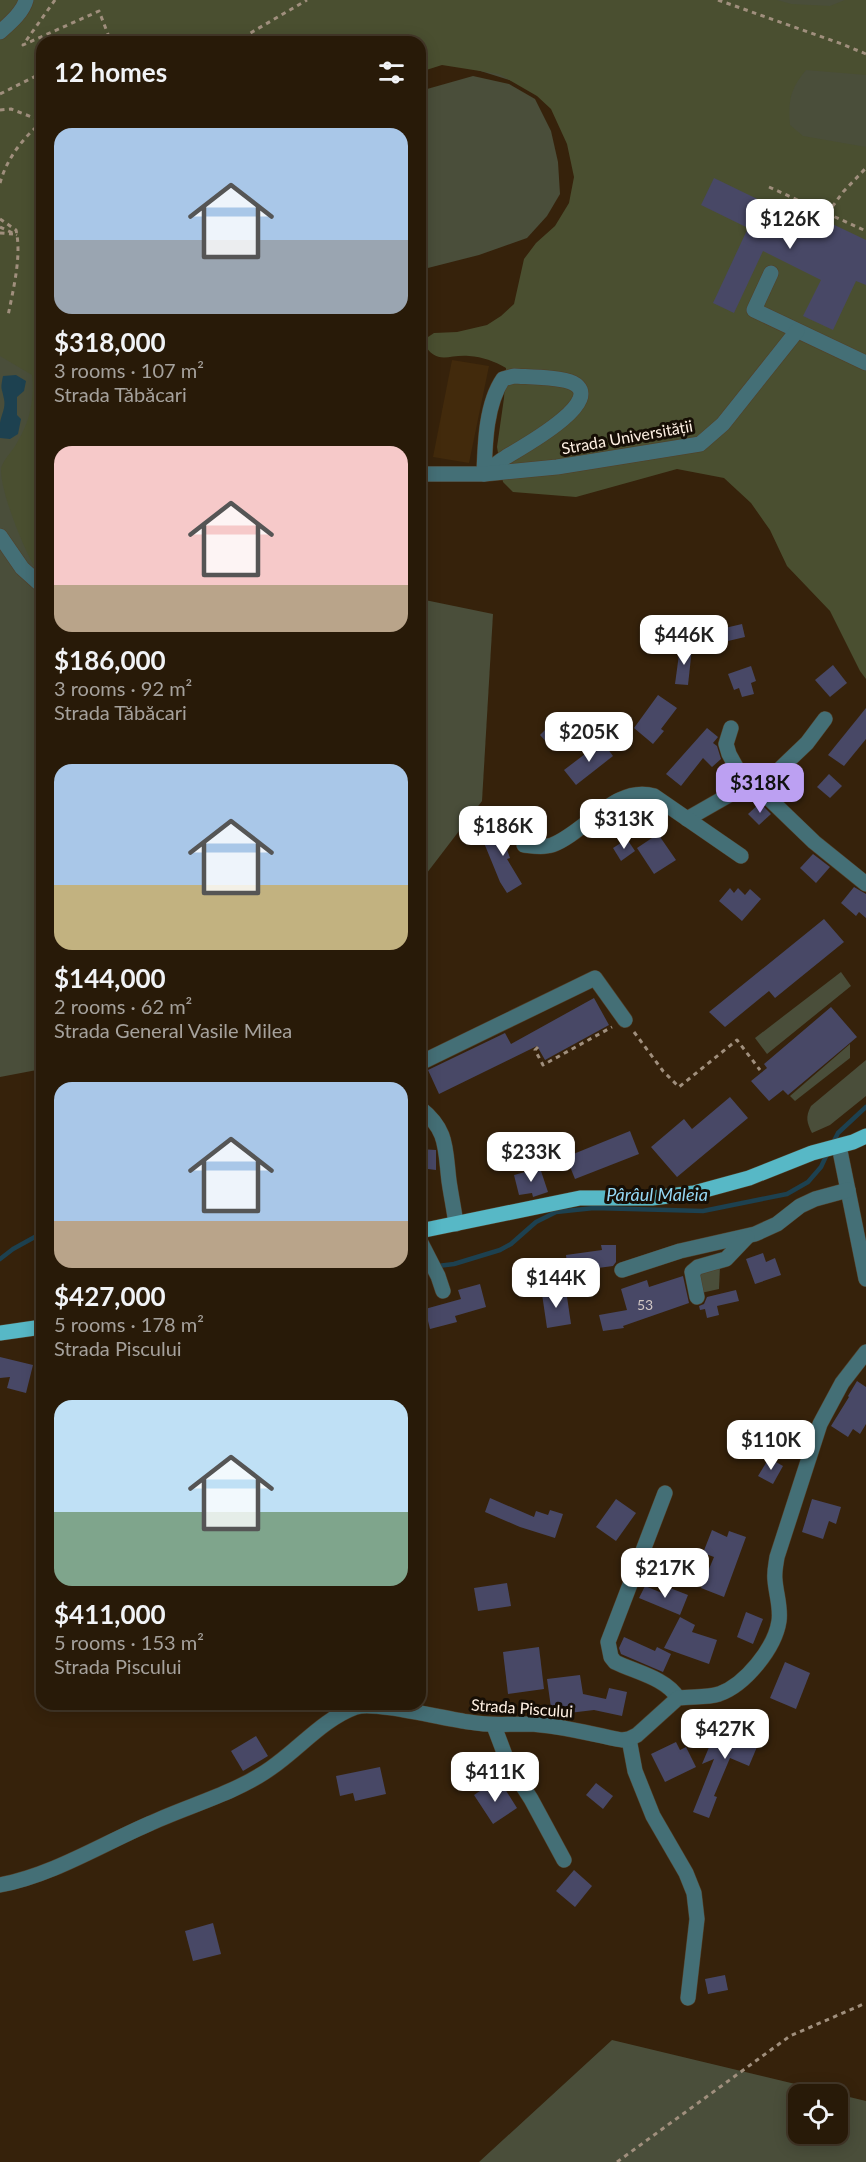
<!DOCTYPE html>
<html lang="en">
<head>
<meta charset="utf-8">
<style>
  :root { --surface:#281a08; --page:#342716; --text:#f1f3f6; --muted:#a5a19c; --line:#443829; --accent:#bca0f2 }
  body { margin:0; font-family:Lato,sans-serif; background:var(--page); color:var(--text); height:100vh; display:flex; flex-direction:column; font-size:22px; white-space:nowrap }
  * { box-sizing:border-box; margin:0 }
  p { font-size:20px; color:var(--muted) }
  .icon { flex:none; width:33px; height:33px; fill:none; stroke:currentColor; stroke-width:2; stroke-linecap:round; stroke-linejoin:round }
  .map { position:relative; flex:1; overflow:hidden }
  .panel { position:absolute; left:36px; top:36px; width:390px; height:1674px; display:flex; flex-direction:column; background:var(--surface); border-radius:18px; box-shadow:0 3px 15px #0003,0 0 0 2px var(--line) }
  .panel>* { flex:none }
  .tools { position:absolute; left:788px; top:2084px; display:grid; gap:12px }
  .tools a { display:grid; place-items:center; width:60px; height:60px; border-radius:12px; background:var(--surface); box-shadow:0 3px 15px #0003,0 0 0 2px var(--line); font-size:30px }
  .price { position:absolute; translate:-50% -51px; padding:0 14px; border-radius:12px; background:#fff; color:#222; font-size:20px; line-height:39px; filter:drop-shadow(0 2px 3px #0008) }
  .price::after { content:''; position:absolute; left:50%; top:36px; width:18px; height:14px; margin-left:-9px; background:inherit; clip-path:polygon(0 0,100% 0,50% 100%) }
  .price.on { background:var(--accent); color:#111 }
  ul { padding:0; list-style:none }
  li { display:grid; align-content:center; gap:12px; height:318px; padding:0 18px }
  li span { display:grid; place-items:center; height:186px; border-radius:18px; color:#555 }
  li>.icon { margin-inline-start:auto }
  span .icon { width:108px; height:108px; fill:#fffc; stroke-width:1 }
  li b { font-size:26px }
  h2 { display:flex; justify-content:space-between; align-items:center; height:72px; padding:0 18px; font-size:26px }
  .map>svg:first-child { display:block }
  .built { fill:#422a0c }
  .green { fill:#4a4e3a; fill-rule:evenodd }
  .forest { fill:#4a4f30 }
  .water { fill:#1d4150 }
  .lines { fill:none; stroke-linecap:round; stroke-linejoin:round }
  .stream { stroke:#1d4150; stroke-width:4.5 }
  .building { fill:#484866 }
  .minor-casing { stroke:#523f29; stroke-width:16 }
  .major-casing { stroke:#523f29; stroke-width:16 }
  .path { stroke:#a08f7d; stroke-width:3; stroke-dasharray:4.5 4.5; stroke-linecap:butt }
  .minor { stroke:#446f76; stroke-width:15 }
  .major { stroke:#57b8c6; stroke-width:15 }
  .labels { text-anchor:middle; stroke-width:6; stroke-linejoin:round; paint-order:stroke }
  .number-label { font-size:14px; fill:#d1c7c4 }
  .street-label { font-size:16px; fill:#fff1e4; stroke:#160e05 }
  .water-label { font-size:18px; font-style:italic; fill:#94d7f4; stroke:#160e05 }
</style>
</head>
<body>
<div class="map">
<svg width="866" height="2162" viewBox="0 0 866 2162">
  <rect width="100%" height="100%" fill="#36220b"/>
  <path class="built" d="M452,360l37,6 -20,97 -36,-6z"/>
  <g class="green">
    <path d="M0,0h866v158l-162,-17 -284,-89v-10h-378v1027l-42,8z"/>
    <path d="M473,76l36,8 26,15 16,32 7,31 2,32 -13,22 -20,22 -48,17 -59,15v-179z"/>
    <path d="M420,599l73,15 -11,187 -62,81z"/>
    <path d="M841,972l10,14 -84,68 -12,-16z"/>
    <path d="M850,1044v14l-55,43 -5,-5z"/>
    <path d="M866,1060v36l-36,29 -18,8c-5,-10 -7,-16 -1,-27z"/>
    <path d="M720,1266l-1,23 -18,4 -5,-19z"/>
    <path d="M612,2040l254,61v61h-387zM798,2094h39v39h-39z"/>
  </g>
  <path class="forest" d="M0,0h777l14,4 39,2 15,-6h21v75l-60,-5c-16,19 -18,31 -16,55l13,11 63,11v532l-6,-8 -30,-60 -43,-45 -17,-36 -19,-27 -27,-25 -47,-9 -101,28 -63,-5 -10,-10 -6,-35 7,-49 2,-30c-12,-7 -23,-11 -37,-12 -22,-2 -32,11 -47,-15l12,-8 23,-1 30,-7 14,-9 13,-12 10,-45 12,-16 19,-17 14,-23 5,-26 -7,-33 -16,-35 -14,-13 -38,-22 -57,-9 -22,7v-30h-378v537c-15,-21 -42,-86 -41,-111 4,-11 12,-17 17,-27 12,-20 17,-44 14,-66l-32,-19z"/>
  <path class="water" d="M16,375l10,6 -2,10 -7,6v18l4,4 -3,15 -8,5 -10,-1c0,-5 0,-10 0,-15 1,-8 6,-15 4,-24 -2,-12 -4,-8 -1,-23z"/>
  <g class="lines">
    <g class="stream">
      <path d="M832,1145l6,-12 28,-26"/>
      <path d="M0,1259l13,-10 29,-16"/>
      <path d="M438,1266l16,-2 46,-14 11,-6 25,-22 20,-10 38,-4 109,3 84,-17 21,-12 13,-15 7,-15"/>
    </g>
  </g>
  <g class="building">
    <path d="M714,178l62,30 4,-9 86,41v45l-10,-4 -23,49 -30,-14 18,-36 -58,-29 -29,62 -21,-10 35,-75 -47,-23z"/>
    <path d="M742,624l3,13 -17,4 -3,-13z"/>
    <path d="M680,647l12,1 -4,37 -13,-1z"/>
    <path d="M833,665l14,18 -17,14 -15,-17z"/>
    <path d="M751,666l5,15 -5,2 3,11 -12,3 -3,-9 -5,2 -6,-16z"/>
    <path d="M658,695l19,13 -16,21 3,2 -11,13 -19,-16z"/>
    <path d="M866,708v31l-22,27 -16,-11z"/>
    <path d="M557,718l13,14 -12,11 -3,-4 -6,6 -9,-10z"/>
    <path d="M707,728l11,9 -5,6 4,3 4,13 -9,8 -9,-9 -22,28 -15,-12z"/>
    <path d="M602,741l11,15 -37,29 -12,-15z"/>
    <path d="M829,774l13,12 -12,12 -13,-11z"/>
    <path d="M760,803l11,11 -12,11 -11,-11z"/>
    <path d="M514,825l6,9 -15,10 5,14 -3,1 15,25 -15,9 -7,-11 -18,-44z"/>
    <path d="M658,834l18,26 -22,14 -17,-26z"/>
    <path d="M627,839l8,12 -14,10 -8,-13z"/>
    <path d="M813,854l17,13 -14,16 -16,-15z"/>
    <path d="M854,887l12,7v24l-7,-6 -3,4 -15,-13z"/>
    <path d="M730,888l4,5 4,-5 7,7 5,-6 11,10 -19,22 -23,-20z"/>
    <path d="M824,919l20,23 -69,56 -6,-7 -44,36 -16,-15z"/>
    <path d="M594,998l15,27 -64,35 -8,-14 -98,48 -11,-24 77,-37 6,11z"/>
    <path d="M831,1007l26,30 -69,58 -5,-5 -14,11 -18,-20 16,-13 -3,-4z"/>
    <path d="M730,1097l18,21 -71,59 -26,-30 33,-28 8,10z"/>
    <path d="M630,1131l9,23 -64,25 -9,-22z"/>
    <path d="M420,1149l16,1v20l-16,-2z"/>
    <path d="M540,1168l8,24 -15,5 -1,-4 -13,2 -5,-20z"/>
    <path d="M601,1245h15v17l-3,4 -45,6 -2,-17 36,-5z"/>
    <path d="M763,1253l3,9 9,-4 6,17 -26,9 -9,-25z"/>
    <path d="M683,1276l6,27 -66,23 1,2 -21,3 -4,-16 28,-5 -6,-21 26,-9 2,7z"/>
    <path d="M480,1284l6,23 -31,9 2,6 -27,7 -5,-20 36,-10 -3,-9z"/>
    <path d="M566,1290l5,34 -24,4 -5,-34z"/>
    <path d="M736,1290l3,11 -22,5 2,9 -12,3 -2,-9 -5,1 -1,-4 5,-2 3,-7z"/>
    <path d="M0,1357l33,8 -7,28 -19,-5 3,-11 -10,1z"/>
    <path d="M857,1381l9,6v37l-6,10 -7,-5 -5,8 -17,-11 18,-29 -1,-1z"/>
    <path d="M769,1458l14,8 -10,18 -15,-8z"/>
    <path d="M490,1498l44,19 2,-6 12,4 2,-5 13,4 -8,24 -35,-11 -35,-15z"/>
    <path d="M616,1499l20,14 -20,28 -20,-14z"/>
    <path d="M812,1499l29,8 -5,17 -7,-3 -6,18 -21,-7z"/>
    <path d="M712,1530l15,7 2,-6 17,6 -22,60 -23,-9 13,-31 -11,-4z"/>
    <path d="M507,1583l4,23 -33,5 -4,-23z"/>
    <path d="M645,1586l22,9 3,-7 18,7 -8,20 -41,-17z"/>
    <path d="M746,1612l17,7 -10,25 -16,-7z"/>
    <path d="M680,1617l15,8 -3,7 25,8 -8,24 -45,-16z"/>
    <path d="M624,1637l31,14 2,-4 14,7 -8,18 -42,-18 -2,-6z"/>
    <path d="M539,1647l5,42 -36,5 -5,-42z"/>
    <path d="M785,1662l25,11 -14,36 -26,-11z"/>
    <path d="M580,1675l3,19 23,5 3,-11 18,4 -5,24 -28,-6 -42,5 -5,-36z"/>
    <path d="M720,1721l25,10 1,-3 16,7 -13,31 -19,-8 -16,38 3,1 -8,21 -16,-6 21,-53 -12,5z"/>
    <path d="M256,1736l12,20 -25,15 -12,-20z"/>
    <path d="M676,1742l4,8 6,-3 10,20 -31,15 -14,-28z"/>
    <path d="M380,1767l6,27 -31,7 -2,-8 -13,3 -4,-20z"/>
    <path d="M493,1782l7,10 5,-3 12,19 -24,16 -19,-29z"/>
    <path d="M596,1783l17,13 -10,13 -17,-14z"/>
    <path d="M574,1870l18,16 -17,21 -19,-16z"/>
    <path d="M213,1923l8,31 -28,7 -8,-30z"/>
    <path d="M725,1975l3,15 -20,4 -3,-15z"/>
  </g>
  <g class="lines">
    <g class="minor-casing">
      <g id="minor">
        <path d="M0,32c10,-9 23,-20 26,-32"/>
        <path d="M771,273l-17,37 112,53"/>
        <path d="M514,376c14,1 47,1 59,7 35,18 -56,67 -67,74 -8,5 -15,11 -22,17 1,-31 2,-70 19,-95z"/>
        <path d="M420,474h64l73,-7 143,-23 23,-20 74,-93"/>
        <path d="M0,536l22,32 20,18"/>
        <path d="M731,728l-5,16 3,10 17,31"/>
        <path d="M759,789l48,-46 18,-24"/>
        <path d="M687,819l63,-36 9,6 55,53 52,42"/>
        <path d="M524,845c9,1 19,3 28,0 33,-12 64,-61 102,-49l87,60"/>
        <path d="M420,1063l175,-85 30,42"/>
        <path d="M420,1108c28,22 25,40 29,73 2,14 5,28 7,43"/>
        <path d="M839,1146l27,133"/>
        <path d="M420,1241l18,35 5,15"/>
        <path d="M622,1270l58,-19 75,-17 22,-10 23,-18 15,-7 33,-9"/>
        <path d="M697,1297l-5,-25 6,-5 28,-8 21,-22"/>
        <path d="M665,1493l-57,149 3,15 4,5c20,10 51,16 63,36"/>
        <path d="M494,1726l14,37 23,36 33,61"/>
        <path d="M629,1739l6,32 18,45 33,57 8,20 3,26 -9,79"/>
        <path d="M0,1885c53,-10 102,-41 151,-62 39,-18 85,-30 120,-55 29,-20 52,-49 85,-61 19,-6 89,12 113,15 22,4 37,2 59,2 32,1 62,10 94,16l7,-1 8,-4 41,-37c14,-2 28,0 41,-4 26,-9 56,-46 60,-73 2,-14 -3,-27 -4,-41 -1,-8 1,-16 2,-23l43,-133 22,-41 24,-31"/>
      </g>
    </g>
    <g class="major-casing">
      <g id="major">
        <path d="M420,1231l160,-33h72l42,-5 55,-15 63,-25 41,-11 13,-6"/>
        <path d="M0,1333l42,-6"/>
      </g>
    </g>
    <g class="path">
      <path d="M55,0l-32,45 76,-34 12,31"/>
      <path d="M718,0l124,44 24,10"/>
      <path d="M235,42l72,-42"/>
      <path d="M0,94l42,-21"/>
      <path d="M0,110l11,-1 31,12"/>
      <path d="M0,183c7,-25 23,-45 42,-61"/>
      <path d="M769,187l97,44"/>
      <path d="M827,214l16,-22 23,-24"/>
      <path d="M0,219l16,11c6,26 -3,60 -8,86"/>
      <path d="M0,227l17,8"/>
      <path d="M0,233l13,1"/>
      <path d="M634,1032l29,39 16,16 58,-47 23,30"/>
      <path d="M538,1047l-3,3 8,15 69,-38"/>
      <path d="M617,2162l173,-126 76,-33"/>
    </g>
    <use href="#minor" class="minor"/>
    <use href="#major" class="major"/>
  </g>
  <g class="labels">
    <g class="number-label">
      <text x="645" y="1310">53</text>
    </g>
    <g class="street-label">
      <text transform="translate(627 437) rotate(-10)" y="6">Strada Universității</text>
      <text transform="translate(522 1708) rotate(4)" y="6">Strada Piscului</text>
    </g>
    <g class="water-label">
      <text x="657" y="1201">Pârâul Maleia</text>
    </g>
  </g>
</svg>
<div class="tools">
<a><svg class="icon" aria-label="locate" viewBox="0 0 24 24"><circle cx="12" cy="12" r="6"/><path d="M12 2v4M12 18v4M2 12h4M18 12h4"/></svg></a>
</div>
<b class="price" style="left:790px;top:250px">$126K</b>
<b class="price" style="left:684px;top:666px">$446K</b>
<b class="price" style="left:589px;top:763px">$205K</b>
<b class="price on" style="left:760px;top:814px">$318K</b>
<b class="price" style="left:624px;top:850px">$313K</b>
<b class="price" style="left:503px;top:857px">$186K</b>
<b class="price" style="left:531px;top:1183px">$233K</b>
<b class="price" style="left:556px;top:1309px">$144K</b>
<b class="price" style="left:771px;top:1471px">$110K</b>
<b class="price" style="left:665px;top:1599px">$217K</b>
<b class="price" style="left:725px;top:1760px">$427K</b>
<b class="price" style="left:495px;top:1803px">$411K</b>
<section class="panel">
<h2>12 homes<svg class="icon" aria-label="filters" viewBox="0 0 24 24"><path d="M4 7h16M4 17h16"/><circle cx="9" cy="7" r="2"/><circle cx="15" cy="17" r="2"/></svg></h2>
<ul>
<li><span style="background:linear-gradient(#a9c7e8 60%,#9aa5b1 0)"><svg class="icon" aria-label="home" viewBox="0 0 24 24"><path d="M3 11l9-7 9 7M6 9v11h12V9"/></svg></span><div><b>$318,000</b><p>3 rooms · 107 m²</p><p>Strada Tăbăcari</p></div></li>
<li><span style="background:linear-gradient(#f6c9c9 75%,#b9a48a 0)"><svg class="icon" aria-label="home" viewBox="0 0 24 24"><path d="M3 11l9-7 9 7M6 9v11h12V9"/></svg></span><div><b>$186,000</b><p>3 rooms · 92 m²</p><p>Strada Tăbăcari</p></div></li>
<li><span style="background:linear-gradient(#a9c7e8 65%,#c2b280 0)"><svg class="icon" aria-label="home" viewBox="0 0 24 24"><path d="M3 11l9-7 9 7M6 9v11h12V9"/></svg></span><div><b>$144,000</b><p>2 rooms · 62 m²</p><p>Strada General Vasile Milea</p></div></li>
<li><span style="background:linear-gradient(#a9c7e8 75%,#b9a48a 0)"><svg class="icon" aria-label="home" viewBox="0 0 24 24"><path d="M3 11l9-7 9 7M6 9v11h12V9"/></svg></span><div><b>$427,000</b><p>5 rooms · 178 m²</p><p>Strada Piscului</p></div></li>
<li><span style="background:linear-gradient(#bfe0f5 60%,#7fa58c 0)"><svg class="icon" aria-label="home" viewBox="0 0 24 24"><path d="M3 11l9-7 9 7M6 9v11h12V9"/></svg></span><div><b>$411,000</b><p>5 rooms · 153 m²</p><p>Strada Piscului</p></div></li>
</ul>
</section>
</div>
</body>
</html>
